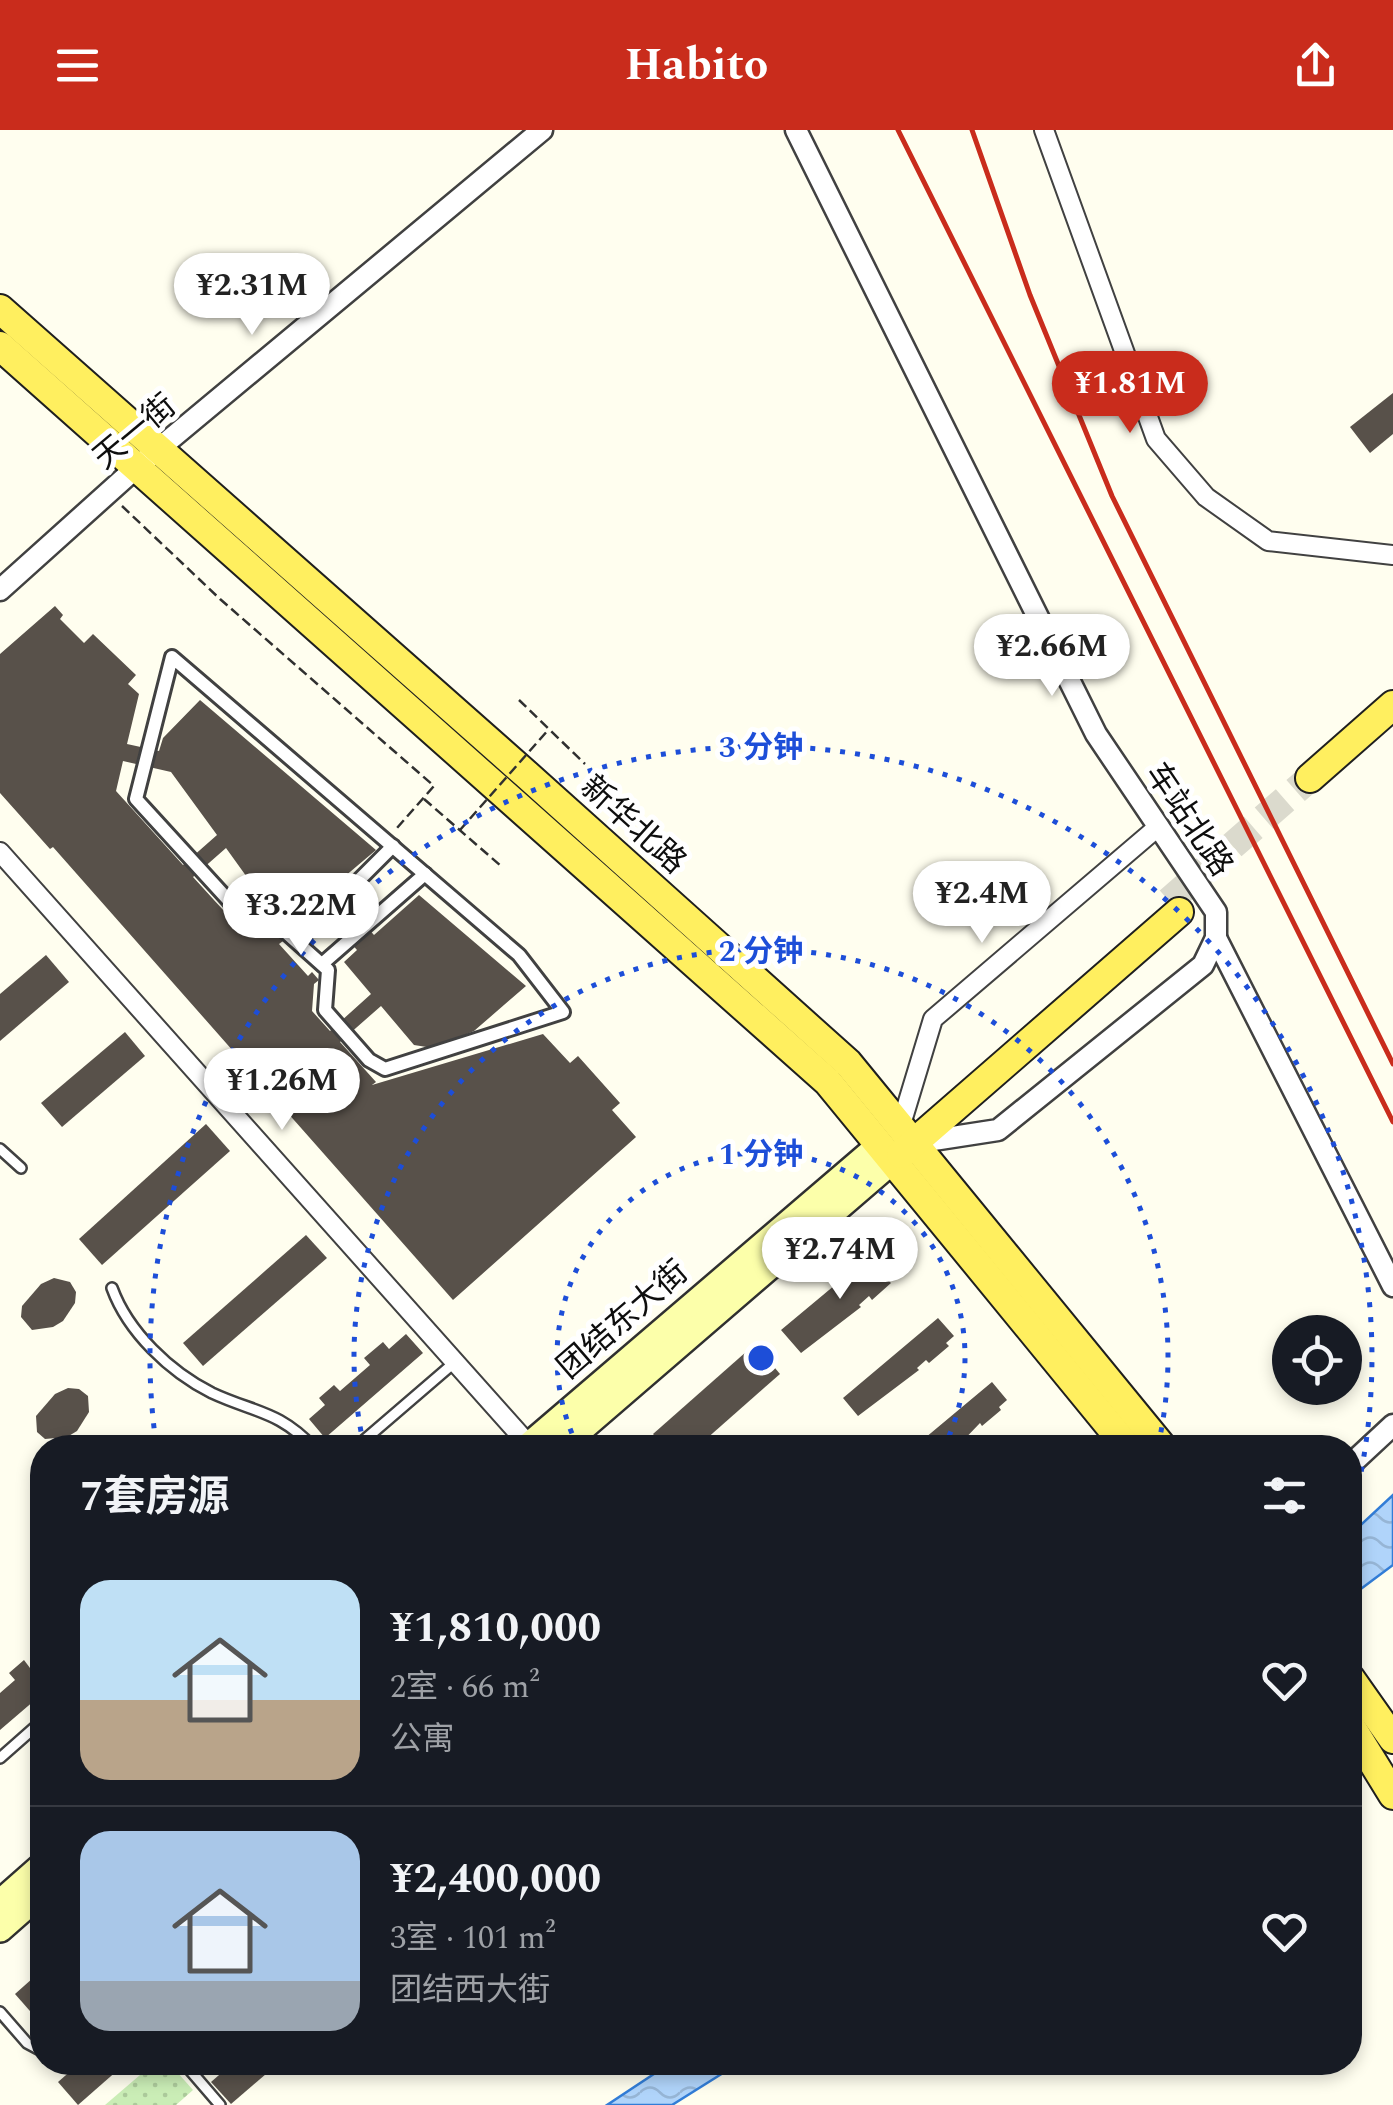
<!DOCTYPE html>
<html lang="zh">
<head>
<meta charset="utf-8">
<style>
  :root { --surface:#171b24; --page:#242831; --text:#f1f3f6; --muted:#9ea1a6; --line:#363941; --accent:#c92c1c }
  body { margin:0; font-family:Spectral,"Noto Sans SC",serif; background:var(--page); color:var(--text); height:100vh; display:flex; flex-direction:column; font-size:38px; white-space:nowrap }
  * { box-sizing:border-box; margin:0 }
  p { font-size:32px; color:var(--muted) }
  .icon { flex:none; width:55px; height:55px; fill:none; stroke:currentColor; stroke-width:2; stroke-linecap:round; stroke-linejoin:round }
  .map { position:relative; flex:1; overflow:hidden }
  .details { position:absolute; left:30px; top:1305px; width:1332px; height:640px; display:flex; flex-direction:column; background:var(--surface); border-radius:40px; box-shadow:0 5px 15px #0003 }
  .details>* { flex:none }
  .controls { position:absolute; left:1272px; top:1185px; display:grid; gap:20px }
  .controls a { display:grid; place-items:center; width:90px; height:90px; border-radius:50%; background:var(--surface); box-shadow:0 5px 15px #0003; font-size:50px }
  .price { position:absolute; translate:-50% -85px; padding:0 22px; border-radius:35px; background:#fff; color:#222; font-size:32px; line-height:65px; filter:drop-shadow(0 2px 5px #0008) }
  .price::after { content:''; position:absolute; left:50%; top:60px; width:30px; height:22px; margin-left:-15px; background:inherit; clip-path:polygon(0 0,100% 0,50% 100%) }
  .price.current { background:var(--accent); color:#fff }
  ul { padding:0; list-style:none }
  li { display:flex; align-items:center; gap:30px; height:250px; padding:0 50px }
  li+li { border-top:2px solid var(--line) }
  li span { display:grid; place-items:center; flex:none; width:280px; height:200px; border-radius:30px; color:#555 }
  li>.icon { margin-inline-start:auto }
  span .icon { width:120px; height:120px; fill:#fffc; stroke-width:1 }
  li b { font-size:42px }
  h2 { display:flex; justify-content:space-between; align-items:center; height:120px; padding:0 50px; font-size:42px }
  header { display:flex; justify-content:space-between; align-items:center; height:130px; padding:0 50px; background:var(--accent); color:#fff; font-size:45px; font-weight:700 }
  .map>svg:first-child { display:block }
  .grass { fill:url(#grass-dots) }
  .water { fill:url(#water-waves); stroke:#327dd7; stroke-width:2.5 }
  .building { fill:#58514a; fill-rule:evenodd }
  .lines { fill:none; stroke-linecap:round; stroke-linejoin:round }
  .primary-tunnel { stroke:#dbdacd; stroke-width:28; stroke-dasharray:28 14; stroke-linecap:butt }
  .service-casing { stroke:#414141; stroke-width:14 }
  .pedestrian-casing { stroke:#414141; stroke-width:18 }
  .minor-casing { stroke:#414141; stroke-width:22 }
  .tertiary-casing { stroke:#414141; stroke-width:25 }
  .secondary-casing { stroke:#303030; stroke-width:30 }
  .primary-casing { stroke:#1f1f1f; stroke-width:32 }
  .path { stroke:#303030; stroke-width:2.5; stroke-dasharray:10 5; stroke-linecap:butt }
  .service { stroke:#fff; stroke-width:9 }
  .pedestrian { stroke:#fff; stroke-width:12 }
  .minor { stroke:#fff; stroke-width:18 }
  .tertiary { stroke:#fff; stroke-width:20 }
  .secondary { stroke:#fcffaa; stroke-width:25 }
  .primary { stroke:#ffef5f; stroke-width:28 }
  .rail { stroke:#c92c1c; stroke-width:5 }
  .path-bridge { stroke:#303030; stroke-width:2.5; stroke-dasharray:10 5; stroke-linecap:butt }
  .ring { fill:none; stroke:#1d4ed8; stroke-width:5; stroke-dasharray:5 10 }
  .labels { text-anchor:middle; stroke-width:10; stroke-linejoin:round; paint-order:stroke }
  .street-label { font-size:32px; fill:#0e0e0e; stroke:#fff }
  .centre { fill:#1d4ed8; stroke:#fff; stroke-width:5 }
  .ring-label { font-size:30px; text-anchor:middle; font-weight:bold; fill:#1d4ed8; stroke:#fff; stroke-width:10; stroke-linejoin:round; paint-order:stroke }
</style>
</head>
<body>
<header><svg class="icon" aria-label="menu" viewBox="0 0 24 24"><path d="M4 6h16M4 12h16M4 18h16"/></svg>Habito<svg class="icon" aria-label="share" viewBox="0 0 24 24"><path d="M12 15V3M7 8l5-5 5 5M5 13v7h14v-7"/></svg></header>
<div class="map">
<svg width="1393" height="1975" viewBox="0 0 1393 1975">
  <defs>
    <pattern id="grass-dots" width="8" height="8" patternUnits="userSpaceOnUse" patternTransform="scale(2.5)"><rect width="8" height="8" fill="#caedb6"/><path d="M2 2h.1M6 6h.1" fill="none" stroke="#acca9b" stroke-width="1.8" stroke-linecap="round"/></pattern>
    <pattern id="water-waves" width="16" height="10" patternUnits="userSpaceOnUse" patternTransform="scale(2.5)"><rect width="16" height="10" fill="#b0d4fa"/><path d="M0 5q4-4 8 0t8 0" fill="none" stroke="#96b5d5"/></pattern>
  </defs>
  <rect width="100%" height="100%" fill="#fffeef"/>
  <path class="grass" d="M154,1933h15l24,27 -17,15h-71z"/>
  <g class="water">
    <path d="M1393,1365v70l-43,32v-62z"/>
    <path d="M672,1932l67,1 -67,42h-65z"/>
  </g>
  <g class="building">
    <path d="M1393,263v41l-23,19 -20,-26z"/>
    <path d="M55,476l8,9 -3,4 24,24 9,-9 43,41 -8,9 11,10 -12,50 32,7 4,-13 37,-38 176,150 -45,38 43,47 45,-40 107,91 -52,45 -41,17 -19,-3 -33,-39 -41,36 36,40 -4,3 171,-51 27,29 8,-7 42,47 -8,7 24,27 -183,163 -400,-453 -3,2 -50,-56v-139zM123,631l48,11 46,63 -34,30 -67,-74zM226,718l38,53 29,10 16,-4 6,-5 42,48 -13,12 27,32 -41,37 -18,-20 2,-27 5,-4 -7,-8 -4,4 -29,-32 4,-3 -7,-8 -4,3 -27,-2 -52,-57z"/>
    <path d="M46,825l23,27 -69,59v-47z"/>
    <path d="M125,902l20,24 -83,71 -21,-24z"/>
    <path d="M206,994l24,27 -128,114 -23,-26z"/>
    <path d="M306,1105l21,23 -124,108 -20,-23z"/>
    <path d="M877,1120l19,23 -8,7 3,3 -19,17 -3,-4 -10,9 2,2 -60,46 -20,-23z"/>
    <path d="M54,1148l16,4 6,10 -1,11 -12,18 -10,6 -21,3 -11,-13 1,-11 19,-22z"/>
    <path d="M938,1188l16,18 -8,7 3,3 -20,17 -3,-3 -9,8 2,2 -61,46 -15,-18z"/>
    <path d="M406,1204l17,19 -98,85 -16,-19 16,-14 -6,-7 15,-13 6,6 30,-26 -6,-7 19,-16 6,7z"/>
    <path d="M755,1214l25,30 -84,74h-31l-12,-14z"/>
    <path d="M992,1252l15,18 -8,7 2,3 -19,16 -2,-3 -24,25h-43z"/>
    <path d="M68,1258l11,1 9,7 1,16 -12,19 -10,6 -22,2 -8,-7 -1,-16 19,-22z"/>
    <path d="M42,1527v37l-42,36v-37l15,-13 -6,-7 15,-13 6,8z"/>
    <path d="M42,1840v45l-5,4 -22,-25z"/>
    <path d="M81,1932h46l-49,43 -20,-23z"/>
    <path d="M234,1932h46l-49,42 -20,-22z"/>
  </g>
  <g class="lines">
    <path class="primary-tunnel" d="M1169,771l141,-123"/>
    <g class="service-casing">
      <g id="service">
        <path d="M0,1019l21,19"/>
        <path d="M112,1158c16,44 58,84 100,105 43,20 66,17 102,55"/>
        <path d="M355,1318l100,-86"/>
        <path d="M0,1628l42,-37"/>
        <path d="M0,1882l27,31 15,8"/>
        <path d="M183,1932l37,43"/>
      </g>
    </g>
    <g class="pedestrian-casing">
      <g id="pedestrian">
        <path d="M172,527l347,298 44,57 -178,57 -16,-9 -44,-50 3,-40 -47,-42 -29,-2 -116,-127z"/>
        <path d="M298,811l95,-95"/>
        <path d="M322,834l103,-90"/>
      </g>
    </g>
    <g class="minor-casing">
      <g id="minor">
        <path d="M1044,0l112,309 50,58 62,44 125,14"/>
        <path d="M0,722l529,593"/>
        <path d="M900,998l33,-109 226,-193"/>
      </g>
    </g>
    <g class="tertiary-casing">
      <g id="tertiary">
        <path d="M796,0l300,604 120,178v26l-13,27 -205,165 -84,13"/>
        <path d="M0,460l138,-124 404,-336"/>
        <path d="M1216,808l177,348"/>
        <path d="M1350,1335l43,-40"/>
      </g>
    </g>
    <g class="secondary-casing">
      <g id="secondary">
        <path d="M526,1318l354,-303"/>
        <path d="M559,1318l333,-287"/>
        <path d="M0,1773l42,-37"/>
        <path d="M0,1799l42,-37"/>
      </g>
    </g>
    <g class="primary-casing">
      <g id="primary">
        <path d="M0,179l527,466 321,288 315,385"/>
        <path d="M0,216l828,736 300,366"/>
        <path d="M1310,648l83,-73"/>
        <path d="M901,1024l278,-242"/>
        <path d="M1350,1548l43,61"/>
        <path d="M1350,1595l43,70"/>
      </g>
    </g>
    <g class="path">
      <path d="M122,376l98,93 214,187 -37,42"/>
      <path d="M519,570l66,64"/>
      <path d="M424,669l77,67"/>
    </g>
    <use href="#service" class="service"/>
    <use href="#pedestrian" class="pedestrian"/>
    <use href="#minor" class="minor"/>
    <use href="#tertiary" class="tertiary"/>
    <use href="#secondary" class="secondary"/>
    <use href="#primary" class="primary"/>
    <g class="rail">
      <path d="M898,0l495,992"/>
      <path d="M972,0l58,165 82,201 281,568"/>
    </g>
    <path class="path-bridge" d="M460,700l89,-101"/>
  </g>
  <g class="ring">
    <path d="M578 1317A204 204 0 1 1 944 1317"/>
    <path d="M364 1316A407 407 0 1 1 1158 1316"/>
    <path d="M156 1313A611 611 0 1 1 1351 1386"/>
  </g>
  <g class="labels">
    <g class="street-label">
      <text transform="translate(134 301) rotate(-40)" y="11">天一街</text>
      <text transform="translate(1190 689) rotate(56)" y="11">车站北路</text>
      <text transform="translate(634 694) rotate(42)" y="11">新华北路</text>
      <text transform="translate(622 1189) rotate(-41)" y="11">团结东大街</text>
    </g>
  </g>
  <circle cx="761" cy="1228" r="15" class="centre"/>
  <g class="ring-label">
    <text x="761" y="627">3 分钟</text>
    <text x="761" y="831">2 分钟</text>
    <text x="761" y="1034">1 分钟</text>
  </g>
</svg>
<div class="controls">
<a><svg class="icon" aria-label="locate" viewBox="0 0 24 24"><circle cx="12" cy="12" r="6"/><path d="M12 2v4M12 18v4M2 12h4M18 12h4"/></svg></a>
</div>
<b class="price" style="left:252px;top:208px">¥2.31M</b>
<b class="price current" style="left:1130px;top:306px">¥1.81M</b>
<b class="price" style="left:1052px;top:569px">¥2.66M</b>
<b class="price" style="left:982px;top:816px">¥2.4M</b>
<b class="price" style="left:301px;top:828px">¥3.22M</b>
<b class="price" style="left:282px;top:1003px">¥1.26M</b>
<b class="price" style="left:840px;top:1172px">¥2.74M</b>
<section class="details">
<h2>7套房源<svg class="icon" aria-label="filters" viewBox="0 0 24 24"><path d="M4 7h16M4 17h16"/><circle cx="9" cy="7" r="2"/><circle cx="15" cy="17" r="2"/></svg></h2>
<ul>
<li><span style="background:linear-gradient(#bfe0f5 60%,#b9a48a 0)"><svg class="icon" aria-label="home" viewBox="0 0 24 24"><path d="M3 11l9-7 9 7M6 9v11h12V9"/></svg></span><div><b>¥1,810,000</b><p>2室 · 66 m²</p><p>公寓</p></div><svg class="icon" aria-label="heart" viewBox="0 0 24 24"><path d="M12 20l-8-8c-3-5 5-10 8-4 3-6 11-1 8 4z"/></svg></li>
<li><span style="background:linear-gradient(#a9c7e8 75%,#9aa5b1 0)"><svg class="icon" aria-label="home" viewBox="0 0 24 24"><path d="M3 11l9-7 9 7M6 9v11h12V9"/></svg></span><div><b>¥2,400,000</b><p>3室 · 101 m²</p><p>团结西大街</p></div><svg class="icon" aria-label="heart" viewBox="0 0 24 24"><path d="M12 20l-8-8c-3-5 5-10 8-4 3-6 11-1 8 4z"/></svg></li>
</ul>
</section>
</div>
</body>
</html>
